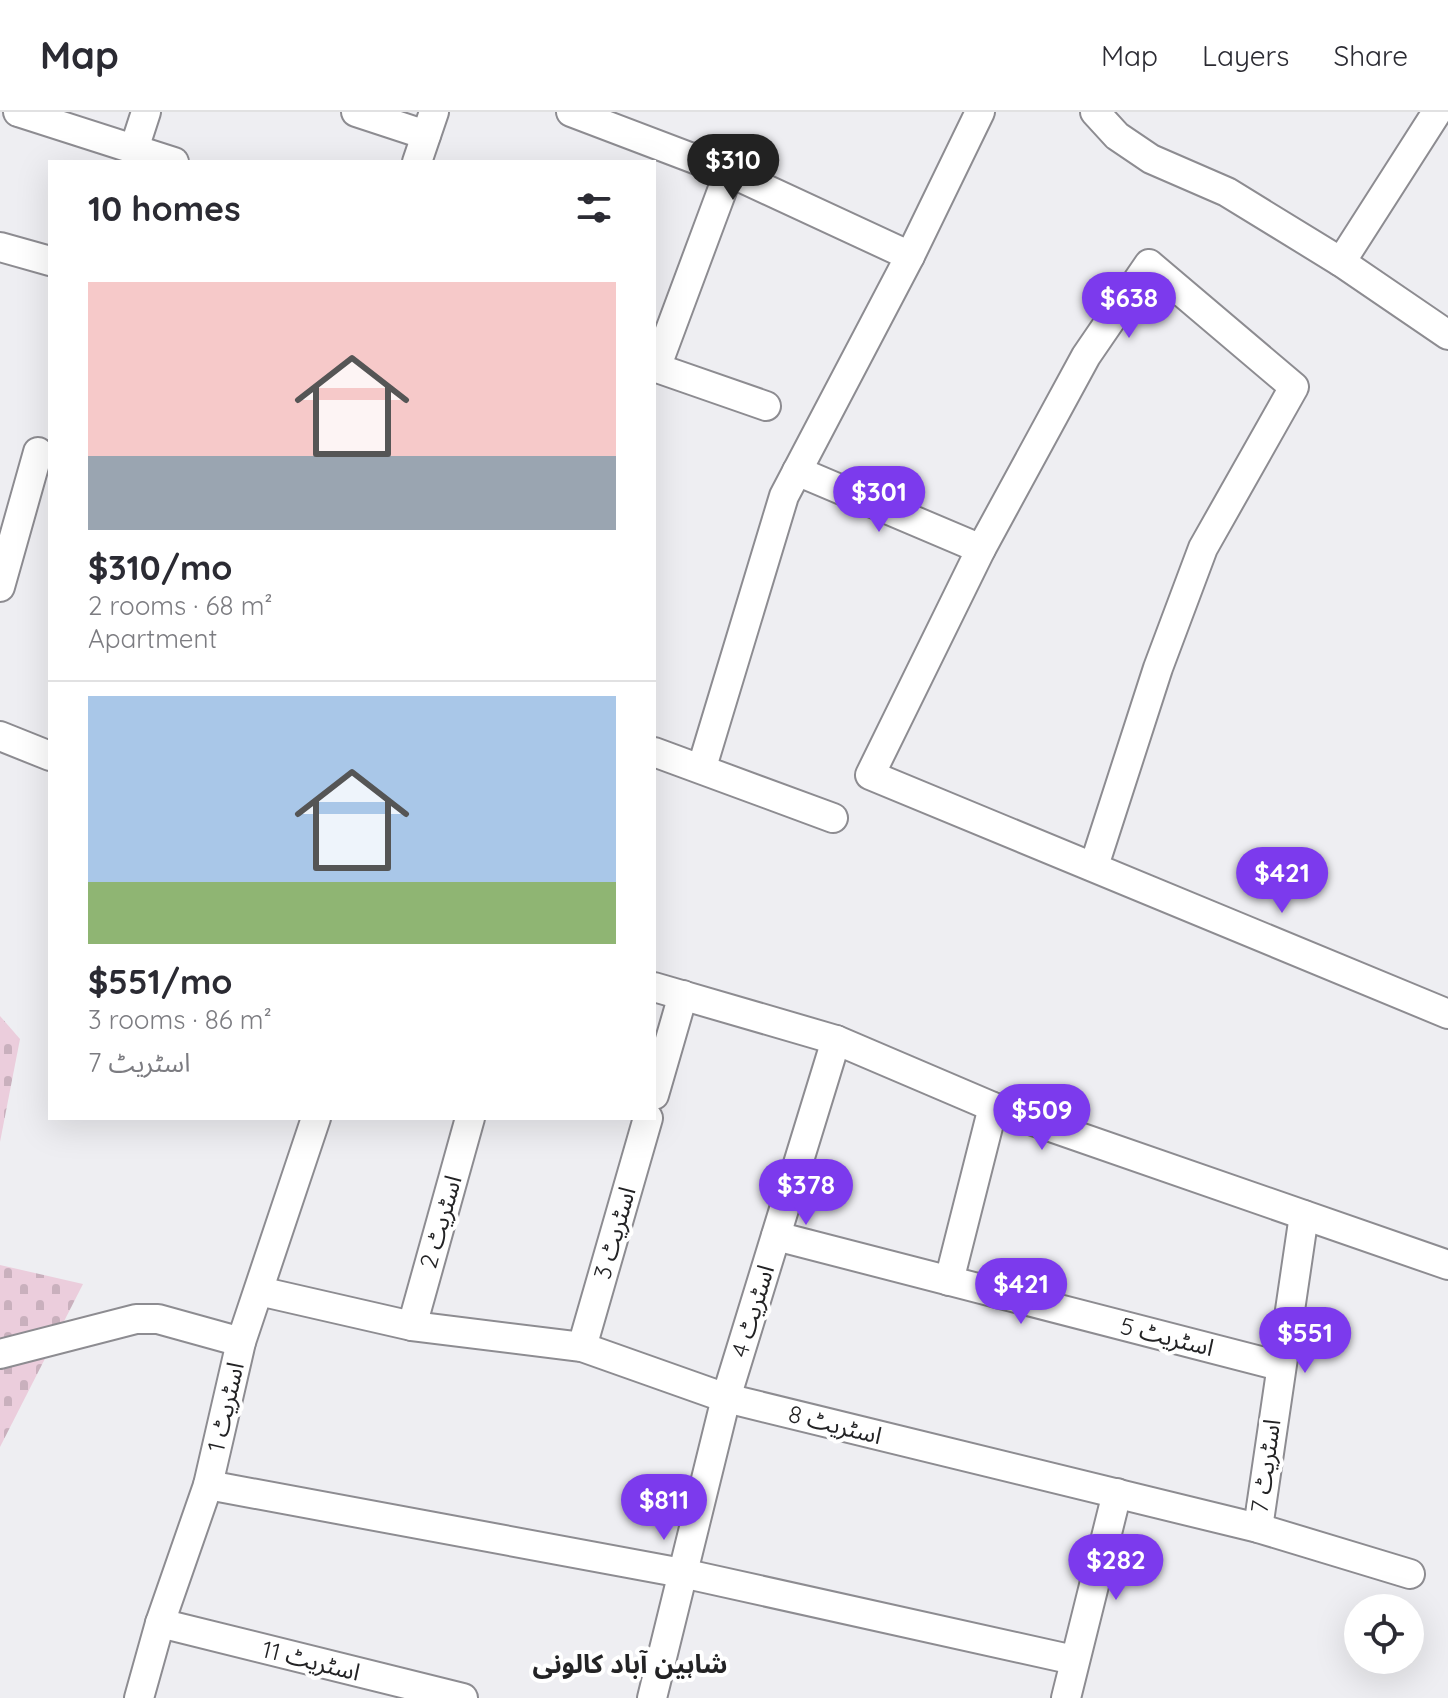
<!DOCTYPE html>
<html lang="en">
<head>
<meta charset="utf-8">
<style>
  :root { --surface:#fff; --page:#f2f2f3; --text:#2b2b33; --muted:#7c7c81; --line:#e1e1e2; --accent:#7c3aed }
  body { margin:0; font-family:Quicksand,"Noto Sans Arabic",sans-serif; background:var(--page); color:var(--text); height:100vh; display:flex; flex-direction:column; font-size:30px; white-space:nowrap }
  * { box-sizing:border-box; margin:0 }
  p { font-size:26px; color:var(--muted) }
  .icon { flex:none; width:44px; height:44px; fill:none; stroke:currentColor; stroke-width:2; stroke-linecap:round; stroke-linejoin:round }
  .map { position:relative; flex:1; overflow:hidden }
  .details { position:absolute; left:48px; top:48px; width:608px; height:960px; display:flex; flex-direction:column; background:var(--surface); border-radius:0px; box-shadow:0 8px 32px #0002 }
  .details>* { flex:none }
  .buttons { position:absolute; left:1344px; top:1482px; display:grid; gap:16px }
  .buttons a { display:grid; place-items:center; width:80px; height:80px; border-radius:50%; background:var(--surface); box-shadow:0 8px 32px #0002; font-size:40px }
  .price { position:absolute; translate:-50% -68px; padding:0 18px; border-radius:28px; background:var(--accent); color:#fff; font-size:26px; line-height:52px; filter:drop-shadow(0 2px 4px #0008) }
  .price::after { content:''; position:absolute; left:50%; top:48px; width:24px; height:18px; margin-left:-12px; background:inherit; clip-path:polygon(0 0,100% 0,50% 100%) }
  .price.selected { background:#222; color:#fff }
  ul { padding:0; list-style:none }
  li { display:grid; align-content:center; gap:16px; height:424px; padding:0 40px }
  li+li { border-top:2px solid var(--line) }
  li span { display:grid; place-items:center; height:248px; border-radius:0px; color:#555 }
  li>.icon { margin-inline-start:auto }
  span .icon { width:144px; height:144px; fill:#fffc; stroke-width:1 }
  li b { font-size:34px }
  h2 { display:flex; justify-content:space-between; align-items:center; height:96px; padding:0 40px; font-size:34px }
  header { display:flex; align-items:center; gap:48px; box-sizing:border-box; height:112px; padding:0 40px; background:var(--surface); border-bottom:2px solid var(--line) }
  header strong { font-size:38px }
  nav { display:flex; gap:44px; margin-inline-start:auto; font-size:28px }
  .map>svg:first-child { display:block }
  .cemetery { fill:url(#cemetery-stones) }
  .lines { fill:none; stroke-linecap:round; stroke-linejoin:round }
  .minor-casing { stroke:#8d8c91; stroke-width:32 }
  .minor { stroke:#fff; stroke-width:28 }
  .labels { text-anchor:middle; stroke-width:8; stroke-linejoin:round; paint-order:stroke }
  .street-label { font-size:24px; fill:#232325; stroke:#fff }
  .neighbourhood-label { font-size:26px; font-weight:bold; fill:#232325; stroke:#fff }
</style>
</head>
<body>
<header>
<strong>Map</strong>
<nav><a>Map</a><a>Layers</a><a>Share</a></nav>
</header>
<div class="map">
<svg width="1448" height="1586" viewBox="0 0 1448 1586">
  <defs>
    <pattern id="cemetery-stones" width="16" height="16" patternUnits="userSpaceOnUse" patternTransform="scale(2)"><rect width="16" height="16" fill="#ebcddc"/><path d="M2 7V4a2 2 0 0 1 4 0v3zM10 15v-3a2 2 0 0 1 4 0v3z" fill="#c9b0bd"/></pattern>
  </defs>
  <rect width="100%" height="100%" fill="#eeeef2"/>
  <g class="cemetery">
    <path d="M0,904l20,23 -20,103z"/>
    <path d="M0,1153l83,19 -83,163z"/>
  </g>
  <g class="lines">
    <g class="minor-casing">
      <g id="minor">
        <path d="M18,0l156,50"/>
        <path d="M356,0l70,23"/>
        <path d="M571,0l158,60 181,84"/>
        <path d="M1095,0l22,24 34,23 76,33 114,70 107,73"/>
        <path d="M134,37l12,-37"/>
        <path d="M417,50l17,-50"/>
        <path d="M0,135l50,14"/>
        <path d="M1341,150l96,-150"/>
        <path d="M654,255l112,39"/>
        <path d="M656,256l73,-196"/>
        <path d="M797,359l184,78"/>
        <path d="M0,475l38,-135"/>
        <path d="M0,624l50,20"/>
        <path d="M654,640l179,66"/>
        <path d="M702,655l82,-271 126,-240 70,-144"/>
        <path d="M1094,754l64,-198 45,-120 91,-161 -145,-123 -63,92 -105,193 -111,226 578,239"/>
        <path d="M654,875l182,53 157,67 455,158"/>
        <path d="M654,983l29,-100"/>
        <path d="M776,1124l504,130"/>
        <path d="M949,1169l44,-174"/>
        <path d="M259,1179l153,35 170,21 144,51 532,130 152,46"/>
        <path d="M412,1214l58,-208"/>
        <path d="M582,1235l66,-229"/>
        <path d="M0,1242l136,-35h22l83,23"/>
        <path d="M208,1373l474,88 392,87"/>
        <path d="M1258,1416l46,-313"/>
        <path d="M160,1511l303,75"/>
        <path d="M139,1586l21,-75 48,-138 33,-143 75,-224"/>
        <path d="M652,1586l74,-300 110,-358"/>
        <path d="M1066,1586l51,-205"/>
      </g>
    </g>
    <use href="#minor" class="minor"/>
  </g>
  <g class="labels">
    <g class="street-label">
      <text transform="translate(441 1110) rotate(-74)" y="8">اسٹریٹ 2</text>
      <text transform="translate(615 1121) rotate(-74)" y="8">اسٹریٹ 3</text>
      <text transform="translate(753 1199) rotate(-73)" y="8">اسٹریٹ 4</text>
      <text transform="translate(1167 1225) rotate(14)" y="8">اسٹریٹ 5</text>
      <text transform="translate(226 1295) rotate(-77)" y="8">اسٹریٹ 1</text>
      <text transform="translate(835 1313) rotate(14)" y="8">اسٹریٹ 8</text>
      <text transform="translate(1266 1354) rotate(-82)" y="8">اسٹریٹ 7</text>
      <text transform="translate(311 1549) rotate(14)" y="8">اسٹریٹ 11</text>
    </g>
    <g class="neighbourhood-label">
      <text x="630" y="1561">شاہین آباد کالونی</text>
    </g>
  </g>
</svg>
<div class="buttons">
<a><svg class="icon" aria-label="locate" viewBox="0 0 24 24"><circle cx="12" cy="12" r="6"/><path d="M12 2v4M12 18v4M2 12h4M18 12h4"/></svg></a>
</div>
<b class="price selected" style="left:733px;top:90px">$310</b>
<b class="price" style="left:1129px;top:228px">$638</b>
<b class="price" style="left:879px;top:422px">$301</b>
<b class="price" style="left:1282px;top:803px">$421</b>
<b class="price" style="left:1042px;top:1040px">$509</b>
<b class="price" style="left:806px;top:1115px">$378</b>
<b class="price" style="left:1021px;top:1214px">$421</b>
<b class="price" style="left:1305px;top:1263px">$551</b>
<b class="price" style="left:664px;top:1430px">$811</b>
<b class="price" style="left:1116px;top:1490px">$282</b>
<section class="details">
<h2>10 homes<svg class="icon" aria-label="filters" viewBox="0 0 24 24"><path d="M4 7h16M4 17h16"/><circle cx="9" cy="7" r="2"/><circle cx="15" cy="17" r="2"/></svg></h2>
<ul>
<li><span style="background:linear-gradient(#f6c9c9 70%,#9aa5b1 0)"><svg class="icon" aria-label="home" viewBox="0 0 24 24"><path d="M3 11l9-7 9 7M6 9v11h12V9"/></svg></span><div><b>$310/mo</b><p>2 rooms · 68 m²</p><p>Apartment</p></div></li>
<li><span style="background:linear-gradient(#a9c7e8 75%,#8fb573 0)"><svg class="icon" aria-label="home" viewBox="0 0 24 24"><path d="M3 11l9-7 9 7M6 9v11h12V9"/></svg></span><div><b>$551/mo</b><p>3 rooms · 86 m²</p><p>اسٹریٹ 7</p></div></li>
</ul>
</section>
</div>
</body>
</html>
